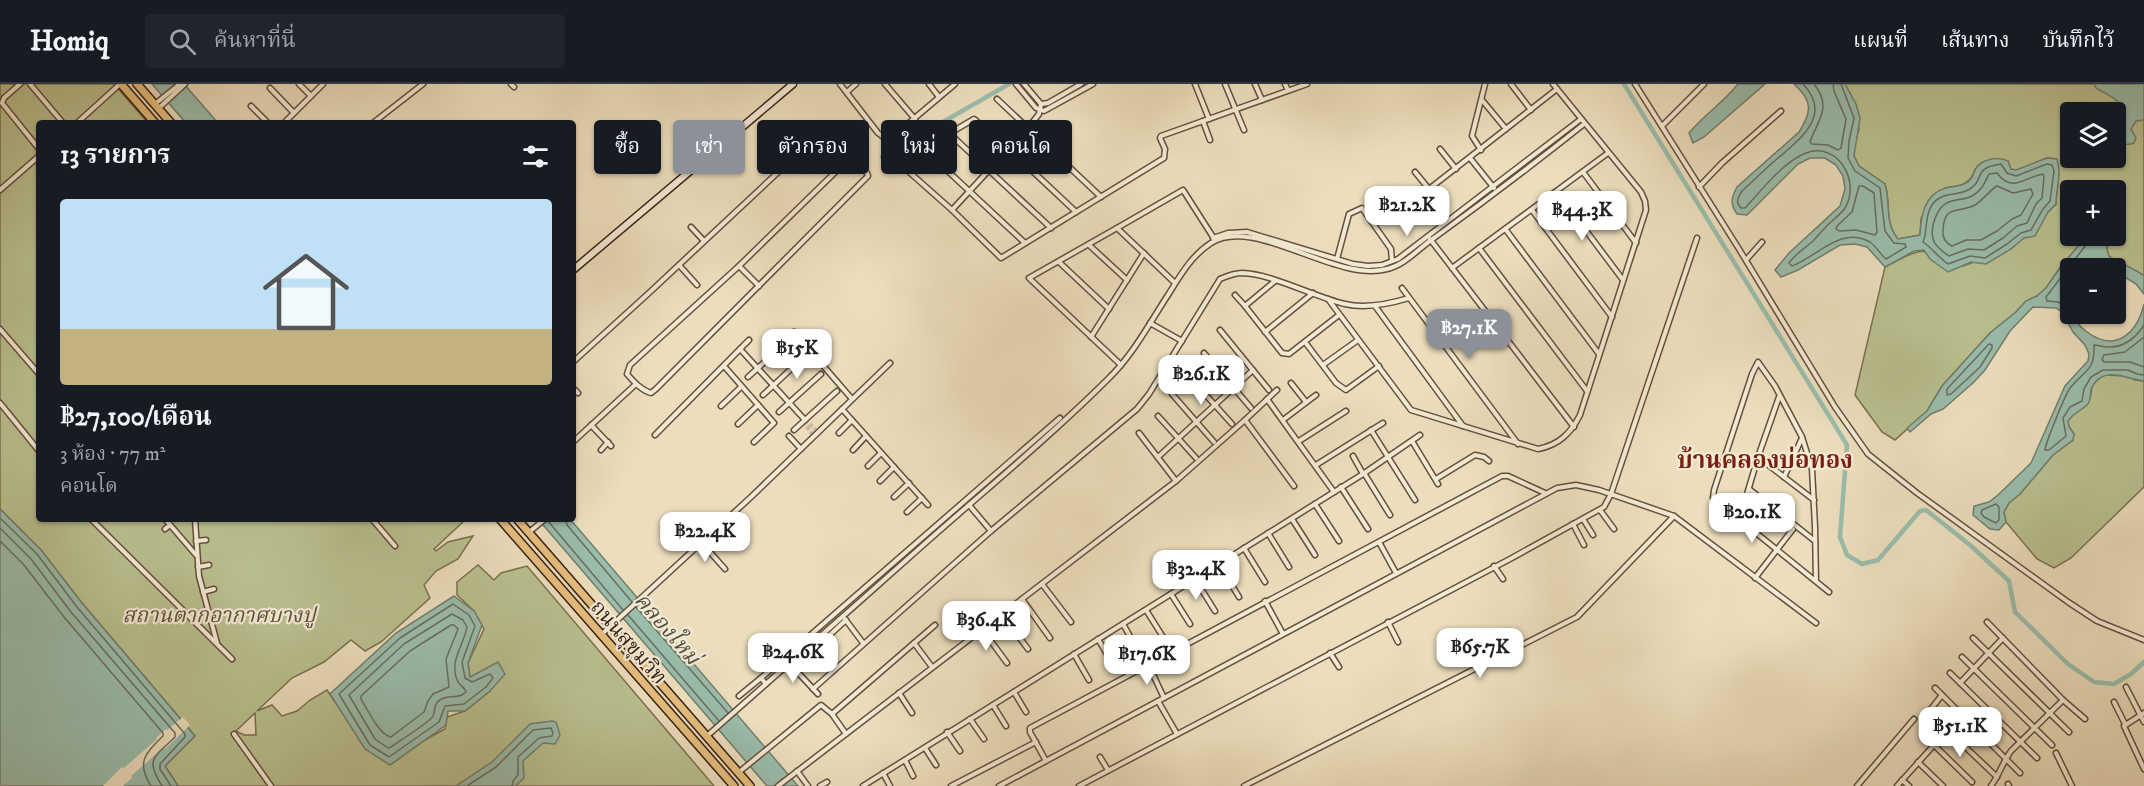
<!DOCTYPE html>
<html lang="th">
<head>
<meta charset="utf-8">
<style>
  :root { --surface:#171b24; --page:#20242c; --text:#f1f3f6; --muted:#9ea1a6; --line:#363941; --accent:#8c9099 }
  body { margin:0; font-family:"IM FELL DW Pica","Noto Serif Thai",serif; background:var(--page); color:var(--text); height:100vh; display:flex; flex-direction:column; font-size:22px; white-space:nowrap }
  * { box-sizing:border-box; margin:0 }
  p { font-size:20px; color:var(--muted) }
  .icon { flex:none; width:33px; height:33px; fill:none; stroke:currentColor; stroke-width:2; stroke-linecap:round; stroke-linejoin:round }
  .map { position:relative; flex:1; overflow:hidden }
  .sheet { position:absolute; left:36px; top:36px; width:540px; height:402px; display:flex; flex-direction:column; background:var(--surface); border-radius:6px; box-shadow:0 2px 4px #0004 }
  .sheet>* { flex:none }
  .guide { position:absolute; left:594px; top:36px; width:570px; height:54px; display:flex; gap:12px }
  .controls { position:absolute; left:2060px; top:18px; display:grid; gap:12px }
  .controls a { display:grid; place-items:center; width:66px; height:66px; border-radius:6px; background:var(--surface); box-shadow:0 2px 4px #0004; font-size:30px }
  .price { position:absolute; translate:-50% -51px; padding:0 14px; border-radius:12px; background:#fff; color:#222; font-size:20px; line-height:39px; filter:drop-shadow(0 2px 3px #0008) }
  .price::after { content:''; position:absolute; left:50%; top:36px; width:18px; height:14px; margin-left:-9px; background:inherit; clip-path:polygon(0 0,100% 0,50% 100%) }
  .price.selected { background:var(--accent); color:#fff }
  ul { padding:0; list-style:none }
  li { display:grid; align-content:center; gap:12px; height:318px; padding:0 24px }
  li+li { border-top:2px solid var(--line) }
  li span { display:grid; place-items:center; height:186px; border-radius:6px; color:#555 }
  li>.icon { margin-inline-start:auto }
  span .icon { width:108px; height:108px; fill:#fffc; stroke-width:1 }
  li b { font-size:26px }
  h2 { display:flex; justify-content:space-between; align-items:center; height:72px; padding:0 24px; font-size:26px }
  .chip { padding:0 21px; border-radius:6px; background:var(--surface); box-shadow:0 2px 4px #0004; font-size:21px; line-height:54px }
  .chip.selected { background:var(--accent); color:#fff }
  header { display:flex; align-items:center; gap:36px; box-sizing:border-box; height:84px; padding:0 30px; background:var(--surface); border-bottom:2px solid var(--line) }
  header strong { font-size:28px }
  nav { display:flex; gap:33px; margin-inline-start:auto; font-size:21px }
  .search { width:420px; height:54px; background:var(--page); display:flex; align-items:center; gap:15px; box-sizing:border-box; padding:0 21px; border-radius:6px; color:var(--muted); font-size:22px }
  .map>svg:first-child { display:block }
  .green { fill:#bac08f; stroke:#787052; stroke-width:1.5; fill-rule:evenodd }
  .water { fill:#9abdac; stroke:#727e6f; stroke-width:1.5 }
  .pier { fill:#ecdebd }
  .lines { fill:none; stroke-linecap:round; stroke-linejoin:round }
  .shore { stroke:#686e60; stroke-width:1.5 }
  .canal { stroke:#9abdac; stroke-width:4.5 }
  .minor-tunnel { stroke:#c8b89b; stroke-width:4; stroke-dasharray:4 2; stroke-linecap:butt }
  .minor-casing { stroke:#644f3e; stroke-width:7 }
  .secondary-casing { stroke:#371f14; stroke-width:9 }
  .trunk-casing { stroke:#371f14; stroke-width:10 }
  .minor { stroke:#f3ead4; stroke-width:4 }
  .secondary { stroke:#f3ead4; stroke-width:6 }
  .trunk { stroke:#e6bf7e; stroke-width:7 }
  .labels { text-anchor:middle; stroke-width:4.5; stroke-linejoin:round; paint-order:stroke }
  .park-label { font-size:21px; font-style:italic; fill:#5e4f39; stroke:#f3ead4 }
  .street-label { font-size:21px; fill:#371f14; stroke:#f3ead4 }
  .water-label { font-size:22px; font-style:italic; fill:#554e42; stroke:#f3ead4 }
  .quarter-label { font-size:24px; font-weight:bold; fill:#7a1f14; stroke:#f3ead4 }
</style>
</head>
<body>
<header>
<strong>Homiq</strong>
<div class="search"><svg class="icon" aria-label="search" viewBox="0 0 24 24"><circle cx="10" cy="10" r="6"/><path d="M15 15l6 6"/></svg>ค้นหาที่นี่</div>
<nav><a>แผนที่</a><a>เส้นทาง</a><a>บันทึกไว้</a></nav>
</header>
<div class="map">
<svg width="2144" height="702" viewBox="0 0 2144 702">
  <rect width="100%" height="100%" fill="#ecdebd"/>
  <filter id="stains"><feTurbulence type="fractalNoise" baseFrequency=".00333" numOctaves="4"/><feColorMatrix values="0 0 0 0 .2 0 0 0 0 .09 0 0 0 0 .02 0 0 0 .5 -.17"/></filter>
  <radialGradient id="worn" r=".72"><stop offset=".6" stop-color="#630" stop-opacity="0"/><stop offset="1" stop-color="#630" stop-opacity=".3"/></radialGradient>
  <g class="green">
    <path d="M0,0h114l34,39h-109v396h427l-32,30 2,2 12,-9 25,-6 -15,23 -22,12 -12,14 6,13 -49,44 -16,9 -14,-11 -27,22 -32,16 -35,33 15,-6 10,11 15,-5 13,-11 17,-10c19,30 38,51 63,75l33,-24 22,-12 2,-12 18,-6 25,-20 -20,-14 -2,-14 16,-34 -10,-18 -17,-16v-13l21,-17 16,15 7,-7 26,-7 187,220h-536l-13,-20 30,-30 -113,-133 -41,-53 -41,-41zM255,629l1,22h-12l-8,-4z"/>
    <path d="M1845,0h299v192c-7,-6 -32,-16 -35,-20 -3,-6 -2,-14 -3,-20h9v-46h-45v46h17l-25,29 -16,23 -9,8 -11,5 -10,11 -26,21 -48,53 -15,25 -32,29 -13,-8 -27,-37 30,-128c41,-22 36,-19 78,-1l48,-17 45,-45c0,-16 6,-30 0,-45l-9,-1 -31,13 -6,-2 -2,-8 -33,8c-4,16 -15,17 -30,19l-24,30 -1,17 -22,4c-14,-17 -7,-36 -13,-55l-26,-18 -5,-10 1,-15 4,-12zM2070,28h45v46h-45z"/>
    <path d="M2105,291l23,1 7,4 9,1v106l-73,71 -17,10 -17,-9 -31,-37 -2,-10 5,-9 11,-9 33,-39 20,-15 1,-6 -5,-7 -1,-6c2,-3 4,-7 6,-9 4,-4 10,-4 13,-8 9,-11 -3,-18 18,-29z"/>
  </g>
  <g class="water">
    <path d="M152,0h32l34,39h-32z"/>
    <path d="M1738,0h27l-61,53 -11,6 -4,-10c15,-18 35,-31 49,-49z"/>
    <path d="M1794,0h51l11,20 4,14 -6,38 5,10 26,18c6,19 -1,39 13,55l22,-4c1,-19 4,-40 25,-47 8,-2 16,-1 23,-6 5,-4 4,-6 7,-12 5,-11 23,-14 33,-9l3,8 5,1 31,-12 10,1c5,15 -1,29 -1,45l-8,8 -13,24 -11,2 -13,11 -25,15 -15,-2 -23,10 -18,-13 -6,-9 -10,1 -29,16 -18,-20 -12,-3 -15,1 -42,25 -17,7 -6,-7 14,-17 51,-47 5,-17 -2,-13 -7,-11 -11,-7h-15l-12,6 -51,51 -10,-1c-7,-10 -6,-16 0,-27l62,-55c13,-20 14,-31 -5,-48z"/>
    <path d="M2094,0h50v36l-8,1 -5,8 5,9 -2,5c-7,3 -12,1 -18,-5l3,-15 5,-6c-3,-19 -13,-20 -28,-29z"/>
    <path d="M2087,152h19c1,6 0,14 3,20 3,4 27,13 35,20v18l-8,-10 -21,-13v-3h-45v46h3c2,7 7,13 14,18 28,21 50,2 57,-28v77c-17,-2 -41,-16 -52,6 -3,6 0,13 -5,18 -7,7 -11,5 -19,16l1,6 5,7 -1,6 -20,15 -33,39 -11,9 -5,9 2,10 -7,8 -9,-1 -17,-14 1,-9 15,-4 9,-7 33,-32 34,-77 23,-25 1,-7 -4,-9 -12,-13 -11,-20 -6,-4 -23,-1 -23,24 -25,39 -11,12 -31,27 -12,5 -21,18 -3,-4 20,-17 15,-25 48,-53 26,-21 10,-11 11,-5 9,-8 16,-23z"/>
    <path d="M0,425l41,41 41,53 113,133 -30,30 13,20h-178z"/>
    <path d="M538,435h32l228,267h-31z"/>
    <path d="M454,512l20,15 8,14 -14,38 2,14 28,-15 7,12 -15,17 -25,20h-17l-2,14 -56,40 -25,-16 -35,-55 66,-61z"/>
    <path d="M552,637l4,1 4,13 -5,9 -12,-1 -20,18 1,17 -9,8h-59l36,-24 38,-38z"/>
  </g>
  <path class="pier" d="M183,633l7,8 -25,24 -2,-1 -32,28 1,2 -9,8h-20l19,-19 2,1 33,-29 -1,-1 10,-9 1,1z"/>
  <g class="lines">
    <g class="shore">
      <path d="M1803,0c33,34 -10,60 -33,81 -10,9 -19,18 -28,26 -4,6 -7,11 -1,17h4c16,-17 39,-47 61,-55 32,-12 55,29 39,55 -3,5 -9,9 -13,13 -7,6 -13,14 -19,20 -8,7 -18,13 -24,22l3,3c25,-9 49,-41 78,-24 6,4 10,12 16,17l20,-12 -1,-3 -11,-1 -9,-12 -5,-43 -25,-17 -7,-13 1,-17 5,-23 -13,-34"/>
      <path d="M1814,0c19,24 3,37 -4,58l2,2 16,1 10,5 3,-2 5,-29 -12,-28 -1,-7"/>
      <path d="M2001,80l6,9 9,3 31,-12 5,1 2,6 -4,30 -7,8 -12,21 -10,3 -14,11 -22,14 -15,-2 -22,8c-10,-7 -16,-16 -25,-22 5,-11 1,-26 9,-37 9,-13 22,-9 34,-14 21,-9 4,-23 35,-27z"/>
      <path d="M1997,89c16,21 27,4 46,1l1,3 -2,21 -6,6 -9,19 -10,3 -14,12 -19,12 -16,-1 -19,7c-6,-4 -14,-10 -16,-17 -3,-12 4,-33 16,-37 7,-3 16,-2 23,-6 10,-6 12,-12 17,-22z"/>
      <path d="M1859,102h4l11,7 3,39 -2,3 -19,-5 -17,1 -3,-2 1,-3 15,-14z"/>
      <path d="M1997,102l16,7 18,-4 2,5 -12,21 -9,4 -15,12 -16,9h-15l-14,6c-6,-3 -10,-7 -9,-15 1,-28 15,-17 32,-26 8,-5 15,-15 22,-19z"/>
      <path d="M2070,225l-12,-7 -11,-1 -1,-4 43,-56 2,-5"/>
      <path d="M2144,241c-8,13 -21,23 -36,22 -6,0 -9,-2 -14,-2 1,27 -9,24 -24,43 -5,7 -24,54 -25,62h4l17,-14 -3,-18 7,-11 12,-6 2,-12 7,-12 12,-7h25l9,4 7,1"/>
      <path d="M2144,253l-19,15 -21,3 -2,4 2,3h26l14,5"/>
      <path d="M1989,260l3,1v3l-12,19 -29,27 -4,1v-6z"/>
      <path d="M1996,420l3,3v13l-3,3 -12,-6 -3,-4 1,-3z"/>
      <path d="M0,434l37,36 40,53 108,127v3l-25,27v5l11,17"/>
      <path d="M566,435l1,6 65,77"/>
      <path d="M548,437l75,89"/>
      <path d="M0,444l31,31 40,53 104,121v4c-20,20 -31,21 -13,49"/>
      <path d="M0,457l24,24 40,52 99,116v3c-18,18 -27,26 -12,50"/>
      <path d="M453,520l16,11 6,11 -13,36 3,16 7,4 18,-8 3,4 -7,9 -22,17 -19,2 -6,16 -50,35 -19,-12 -31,-51 61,-56z"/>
      <path d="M636,523l92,106"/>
      <path d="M452,530l11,6 4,7c-3,18 -19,35 -9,55 3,4 7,6 8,10 -8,8 -17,2 -26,8 -7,4 -4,10 -7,16 -3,6 -35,26 -42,31l-3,1 -13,-9 -26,-44 55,-51z"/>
      <path d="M628,531l91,106"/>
      <path d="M451,541h3l4,4 -12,30 3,28 -16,7 -5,7 -4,11 -33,25c-12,-2 -23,-27 -30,-38v-3l49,-45z"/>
      <path d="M467,702l29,-19 37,-37 18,-2 2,5 -1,3 -13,2 -21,19v18l-5,6 -1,5"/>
    </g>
    <g class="canal">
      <path d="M1624,0l223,361 -7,92 7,18 15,9 16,-4 42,-49 6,-1 44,35 39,36 6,31 53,52 26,18 20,2 17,-10 13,-12"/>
      <path d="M882,73l127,-73"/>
    </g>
    <g class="minor-tunnel">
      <path d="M805,336l13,12"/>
      <path d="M803,338l11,14"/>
    </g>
    <g class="minor-casing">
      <g id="minor">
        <path d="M20,0l-16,14 -2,5 37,46"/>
        <path d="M30,0l33,39"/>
        <path d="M299,0l12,12"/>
        <path d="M511,0l3,3"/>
        <path d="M840,0l38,49 8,6 5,-1 64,-54"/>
        <path d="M885,0l30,35"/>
        <path d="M929,0l10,13"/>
        <path d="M1016,0l20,24 8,3 49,-27"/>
        <path d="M1024,0l17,20"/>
        <path d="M1195,0l14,35"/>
        <path d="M1225,0l19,46"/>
        <path d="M1255,0l7,16"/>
        <path d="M1285,0l3,6"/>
        <path d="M1511,0l20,26"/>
        <path d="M1635,0l104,165 96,158 33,47 49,39 151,109 29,19 47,19"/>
        <path d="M270,4l24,25"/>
        <path d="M847,8l9,-8"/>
        <path d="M997,15l104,98"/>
        <path d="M1482,16l24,29"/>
        <path d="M155,20l25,-20"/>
        <path d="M1041,20l7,-1 33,-19"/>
        <path d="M251,22l17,17"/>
        <path d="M159,24l26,-24"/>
        <path d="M1203,37l7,19"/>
        <path d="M77,39l43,-39"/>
        <path d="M284,39l39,-39"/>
        <path d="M373,39l50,-39"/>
        <path d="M1662,42l42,-42"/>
        <path d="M949,49l102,95"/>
        <path d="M923,64l102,95"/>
        <path d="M1440,65l16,20"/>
        <path d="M801,66l17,17"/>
        <path d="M1481,66l-9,-14 13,-52"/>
        <path d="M890,71l62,55 49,48 163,-100 1,-9 -5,-11 1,-2 146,-52"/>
        <path d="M852,74l15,15 1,3 -3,3 -209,210 -5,4c-10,-3 -17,-11 -24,-19l3,-9 109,-99 122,-119"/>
        <path d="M1470,74l24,30"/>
        <path d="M899,79l75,-44 35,30 67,63"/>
        <path d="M1415,88l14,17"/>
        <path d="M1583,88l53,71"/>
        <path d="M1699,103l23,-24 59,-52"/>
        <path d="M0,106l39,-34"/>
        <path d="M1557,108l66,88"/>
        <path d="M952,126l76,-82 11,-14 2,-10"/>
        <path d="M1532,126l80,107"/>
        <path d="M1396,137l33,-32 128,-100"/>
        <path d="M691,143l13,14"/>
        <path d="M1117,144l66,-38 30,47"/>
        <path d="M1506,146l93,124"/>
        <path d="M1213,154l15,-5 19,-1 106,32 15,2 14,-1 16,-6 183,-140"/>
        <path d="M1430,155l144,188"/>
        <path d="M1089,161l38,35"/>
        <path d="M1479,164l108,143"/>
        <path d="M1337,175l12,-45 13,-6 29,41 1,12"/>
        <path d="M1746,176l16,-18"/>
        <path d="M1059,178l50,47"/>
        <path d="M679,181l18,20"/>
        <path d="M739,182l20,20"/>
        <path d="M1452,184l156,-115"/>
        <path d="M1275,197l-30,25 37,47 7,1 50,-39"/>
        <path d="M1402,204l116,156"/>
        <path d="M1235,211l10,11"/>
        <path d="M1328,215l83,111 127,39c21,-4 33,-16 42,-34l66,-205 -1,-9 -4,-9 -88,-108"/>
        <path d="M1375,222l88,120"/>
        <path d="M1150,239l32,18"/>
        <path d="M0,245l39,45"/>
        <path d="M1220,246l49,60"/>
        <path d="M794,248l58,67"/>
        <path d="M1265,248l48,-39"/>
        <path d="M1091,253l53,-84"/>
        <path d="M1305,258l31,41 10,7 33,-24"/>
        <path d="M740,265l65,71"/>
        <path d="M1204,269l47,55"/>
        <path d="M573,278l77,-70 168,-157"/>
        <path d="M1121,281l-92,-87 88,-50 58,55"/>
        <path d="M1323,281l35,-25"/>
        <path d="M724,282l50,57 -20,19"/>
        <path d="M1186,289l46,51"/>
        <path d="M748,293l43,-39"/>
        <path d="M1291,299l15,19"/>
        <path d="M573,304l5,5"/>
        <path d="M1172,310l42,48"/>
        <path d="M763,311l42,-39"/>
        <path d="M1267,315l67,93"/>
        <path d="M0,319l39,48"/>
        <path d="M721,322l20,-19"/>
        <path d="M842,325l86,96"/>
        <path d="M779,328l42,-38"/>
        <path d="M1158,332l38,42"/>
        <path d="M1245,336l32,-30"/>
        <path d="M1283,336l33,-25"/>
        <path d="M738,340l20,-19"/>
        <path d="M591,341l20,21"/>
        <path d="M794,346l43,-39"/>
        <path d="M1371,346l44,70"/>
        <path d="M839,349l13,-13"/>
        <path d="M1139,349l37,48"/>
        <path d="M655,351l94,-95"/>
        <path d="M789,352l12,13"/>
        <path d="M1299,357l47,-30"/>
        <path d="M1412,357l26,43"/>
        <path d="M573,358l63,-58"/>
        <path d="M601,366l7,-8"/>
        <path d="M853,366l13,-14"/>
        <path d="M1353,372l10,18"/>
        <path d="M1158,373l95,-87"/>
        <path d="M1758,373l56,43"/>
        <path d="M1316,381l67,-42"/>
        <path d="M868,382l13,-13"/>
        <path d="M1364,389l26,42"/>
        <path d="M1784,393l18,-39"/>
        <path d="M1436,395l39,-24 9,2 5,4"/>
        <path d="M880,397l14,-14"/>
        <path d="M1341,403l27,42"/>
        <path d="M1749,405l66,52"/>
        <path d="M894,413l15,-14"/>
        <path d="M1315,420l24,37"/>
        <path d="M969,421l22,26"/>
        <path d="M1600,426l14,19"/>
        <path d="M907,428l15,-14"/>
        <path d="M91,435l141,140"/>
        <path d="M165,435l31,36"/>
        <path d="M195,435l4,57 18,67"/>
        <path d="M372,435l23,27"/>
        <path d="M1292,435l23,36"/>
        <path d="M1583,435l10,16"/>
        <path d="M1739,437l19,-64 21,-60"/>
        <path d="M1573,440l11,21"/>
        <path d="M165,445l5,-4"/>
        <path d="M528,449l17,-14"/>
        <path d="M1268,449l21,34"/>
        <path d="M196,457l10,-1"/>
        <path d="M701,458l24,27"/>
        <path d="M1379,458l17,31"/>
        <path d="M1244,464l21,34"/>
        <path d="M1219,480l20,33"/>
        <path d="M1494,482l9,13"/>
        <path d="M198,483l11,-2"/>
        <path d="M1755,494l38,-49"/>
        <path d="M1195,495l20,32"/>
        <path d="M1816,497l-1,-54 -3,-58 -10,-32 -27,-51 -17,-24 -6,12 -38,116 -1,8 116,94"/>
        <path d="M1042,500l29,38"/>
        <path d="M203,508l11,-3"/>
        <path d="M1171,510l19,30"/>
        <path d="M1022,515l28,39"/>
        <path d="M1265,517l18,33"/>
        <path d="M1146,526l17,27"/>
        <path d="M1002,530l26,35"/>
        <path d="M845,535l18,24"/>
        <path d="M1388,538l10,20"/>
        <path d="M1987,538l76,78 22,19"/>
        <path d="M1123,540l16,28"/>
        <path d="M982,545l25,34"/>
        <path d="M602,550l149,-137 139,-134"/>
        <path d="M1973,554l96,94"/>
        <path d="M1098,555l16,27"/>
        <path d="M914,559l18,24"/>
        <path d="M1330,569l9,14"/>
        <path d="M1074,570l15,26"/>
        <path d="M1962,573l90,88"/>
        <path d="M790,580l28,30"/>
        <path d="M1149,582l15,32"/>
        <path d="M794,584l52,-48"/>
        <path d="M1950,589l87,85"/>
        <path d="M1960,599l43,-45"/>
        <path d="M766,600l-5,-6 299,-260"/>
        <path d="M2126,603l18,35"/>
        <path d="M1935,604l85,85"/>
        <path d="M813,605l178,-158 146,-122 12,-15 71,-115c7,-3 14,-6 22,-6 31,1 72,24 103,31 21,5 44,0 64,-6"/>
        <path d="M1014,608l12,20"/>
        <path d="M899,609l13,20"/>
        <path d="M739,612l22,-18"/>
        <path d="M1158,617l19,33"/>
        <path d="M2114,618l11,22"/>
        <path d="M993,621l13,21"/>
        <path d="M2144,629l-20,13 20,43"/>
        <path d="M832,630l103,-89"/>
        <path d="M1924,634l18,-23"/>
        <path d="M970,635l14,20"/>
        <path d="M1939,638l58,55"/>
        <path d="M947,648l13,19"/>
        <path d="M234,650l37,52"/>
        <path d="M707,652c75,-66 149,-131 223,-197 60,-53 122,-104 178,-160 25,-24 41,-55 60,-84 12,-19 23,-39 43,-52 44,-28 124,40 176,26 18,-4 32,-21 47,-31 51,-37 101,-75 150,-114"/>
        <path d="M925,664l11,17"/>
        <path d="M2056,669l16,33"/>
        <path d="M1100,673l8,13"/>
        <path d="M905,676l8,16"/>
        <path d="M1046,677l-16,-29v-4l472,-252h6l37,17"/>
        <path d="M1918,678l25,24"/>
        <path d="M797,687l11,15"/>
        <path d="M738,689l83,-68 11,9 14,20"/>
        <path d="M883,689l7,13"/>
        <path d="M1902,696l7,6"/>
        <path d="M2008,700l1,2"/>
        <path d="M778,702l398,-305 69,-61 49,66"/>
        <path d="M820,702l7,-4"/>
        <path d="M863,702l500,-312 57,-39"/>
        <path d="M951,702l85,-44"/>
        <path d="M999,702l558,-298 19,-3 23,5 75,26 142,107"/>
        <path d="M1079,702l431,-227 94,-52 7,-13 86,-256"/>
        <path d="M1244,702l333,-169 97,-101"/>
        <path d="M1857,702l57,-67"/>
        <path d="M1897,702l37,-41 38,37"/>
        <path d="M1991,702c8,-11 12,-24 20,-35l52,-51"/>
      </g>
    </g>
    <g class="secondary-casing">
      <path id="secondary" d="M573,186l220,-186"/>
    </g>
    <g class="trunk-casing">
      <g id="trunk">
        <path d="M121,0l34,39"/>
        <path d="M137,0l34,39"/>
        <path d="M500,435l234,267"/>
        <path d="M517,435l233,267"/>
      </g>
    </g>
    <use href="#minor" class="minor"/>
    <use href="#secondary" class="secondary"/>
    <use href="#trunk" class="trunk"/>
  </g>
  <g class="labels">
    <g class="park-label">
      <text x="219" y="538">สถานตากอากาศบางปู</text>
    </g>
    <g class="street-label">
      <text transform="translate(629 558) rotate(49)" y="7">ถนนสุขุมวิท</text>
    </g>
    <g class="water-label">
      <text transform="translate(668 544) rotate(49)" y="8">คลองใหม่</text>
    </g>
    <g class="quarter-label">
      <text x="1765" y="384">บ้านคลองบ่อทอง</text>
    </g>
  </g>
  <rect width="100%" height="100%" filter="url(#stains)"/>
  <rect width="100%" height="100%" fill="url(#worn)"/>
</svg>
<div class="controls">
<a><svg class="icon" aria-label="layers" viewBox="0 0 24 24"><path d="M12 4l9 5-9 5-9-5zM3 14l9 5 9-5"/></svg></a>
<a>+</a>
<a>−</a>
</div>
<b class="price" style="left:1407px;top:153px">฿21.2K</b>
<b class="price" style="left:1582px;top:158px">฿44.3K</b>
<b class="price selected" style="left:1469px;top:276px">฿27.1K</b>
<b class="price" style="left:797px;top:296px">฿15K</b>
<b class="price" style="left:1201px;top:322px">฿26.1K</b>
<b class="price" style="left:1752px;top:460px">฿20.1K</b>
<b class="price" style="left:705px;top:479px">฿22.4K</b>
<b class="price" style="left:1196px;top:517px">฿32.4K</b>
<b class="price" style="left:986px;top:568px">฿36.4K</b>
<b class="price" style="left:1480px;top:595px">฿65.7K</b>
<b class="price" style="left:793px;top:600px">฿24.6K</b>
<b class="price" style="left:1147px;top:602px">฿17.6K</b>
<b class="price" style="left:1960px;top:674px">฿51.1K</b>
<div class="guide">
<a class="chip">ซื้อ</a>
<a class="chip selected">เช่า</a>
<a class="chip">ตัวกรอง</a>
<a class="chip">ใหม่</a>
<a class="chip">คอนโด</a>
</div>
<section class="sheet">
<h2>13 รายการ<svg class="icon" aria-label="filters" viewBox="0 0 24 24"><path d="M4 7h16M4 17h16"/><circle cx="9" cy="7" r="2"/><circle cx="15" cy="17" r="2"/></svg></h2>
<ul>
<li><span style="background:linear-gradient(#bfe0f5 70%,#c2b280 0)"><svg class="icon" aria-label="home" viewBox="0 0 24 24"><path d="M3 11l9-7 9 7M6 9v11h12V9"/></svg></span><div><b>฿27,100/เดือน</b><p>3 ห้อง · 77 m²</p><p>คอนโด</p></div></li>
</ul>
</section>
</div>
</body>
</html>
